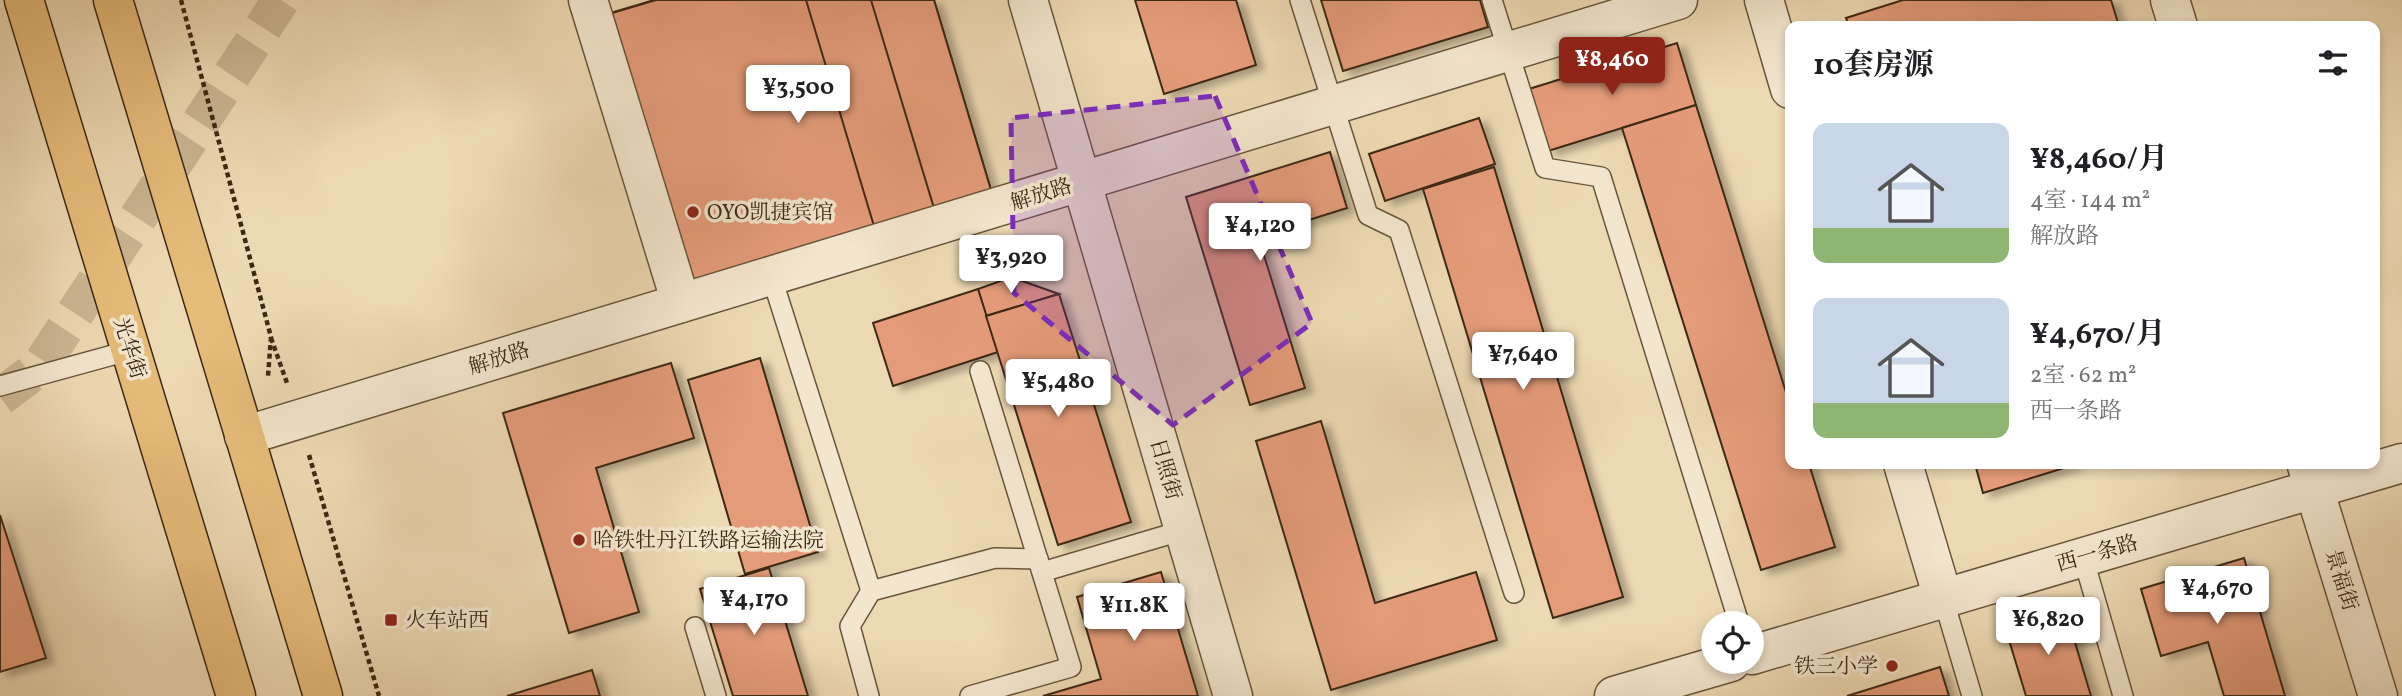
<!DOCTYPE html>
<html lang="zh">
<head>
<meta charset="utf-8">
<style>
  :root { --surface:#fff; --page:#f6f6f6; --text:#202124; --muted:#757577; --accent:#8f2418 }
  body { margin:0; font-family:Vollkorn,"Noto Serif SC",serif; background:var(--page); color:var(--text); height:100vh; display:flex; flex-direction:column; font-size:26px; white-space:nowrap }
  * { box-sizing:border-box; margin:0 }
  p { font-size:23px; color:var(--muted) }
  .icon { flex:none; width:38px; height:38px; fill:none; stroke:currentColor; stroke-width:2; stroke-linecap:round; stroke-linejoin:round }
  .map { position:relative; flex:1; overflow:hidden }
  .side { position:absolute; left:1785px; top:21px; width:595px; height:448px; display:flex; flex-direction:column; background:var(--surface); border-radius:14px; box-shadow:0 4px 10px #0003 }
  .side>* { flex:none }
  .buttons { position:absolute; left:1701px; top:611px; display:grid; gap:14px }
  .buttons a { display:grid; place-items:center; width:63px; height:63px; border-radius:50%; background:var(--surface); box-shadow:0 4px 10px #0003; font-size:35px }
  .price { position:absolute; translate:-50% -60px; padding:0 16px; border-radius:7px; background:#fff; color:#222; font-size:23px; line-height:46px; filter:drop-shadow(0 2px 4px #0008) }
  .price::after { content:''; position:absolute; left:50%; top:42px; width:21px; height:16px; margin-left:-10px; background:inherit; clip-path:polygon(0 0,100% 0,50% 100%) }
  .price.active { background:var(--accent); color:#fff }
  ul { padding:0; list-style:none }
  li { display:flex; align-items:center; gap:21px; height:175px; padding:0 28px }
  li span { display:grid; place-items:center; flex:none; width:196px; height:140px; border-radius:14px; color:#555 }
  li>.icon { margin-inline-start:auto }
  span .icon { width:84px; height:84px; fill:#fffc; stroke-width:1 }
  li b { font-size:30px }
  h2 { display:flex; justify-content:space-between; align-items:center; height:84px; padding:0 28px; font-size:30px }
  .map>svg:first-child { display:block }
  .building { fill:#e49b79; stroke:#3d2913; stroke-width:2; filter:url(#shadow) }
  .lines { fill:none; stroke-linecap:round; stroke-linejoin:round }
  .tertiary-tunnel { stroke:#cab693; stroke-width:38; stroke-dasharray:38 19; stroke-linecap:butt }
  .service-casing { stroke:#69553b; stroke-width:22 }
  .minor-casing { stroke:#69553b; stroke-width:41 }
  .tertiary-casing { stroke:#69553b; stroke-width:41 }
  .trunk-casing { stroke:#3d2913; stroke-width:41 }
  .path { stroke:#3d2913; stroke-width:4.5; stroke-dasharray:5 3.5; stroke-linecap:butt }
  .service { stroke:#f3e6ce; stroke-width:19 }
  .minor { stroke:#f3e6ce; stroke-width:38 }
  .tertiary { stroke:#f3e6ce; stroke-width:38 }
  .trunk { stroke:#e6bc7a; stroke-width:38 }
  .marked { fill:#7b2cbf; fill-opacity:0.2; stroke:#7b2cbf; stroke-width:5; stroke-dasharray:14 9; stroke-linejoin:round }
  .poi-dot { fill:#8f2418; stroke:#f3e6ce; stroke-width:2.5 }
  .labels { text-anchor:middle; stroke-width:7; stroke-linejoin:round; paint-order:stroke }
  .street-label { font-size:21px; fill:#3d2913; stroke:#f3e6ce }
  .poi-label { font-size:21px; fill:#3d2913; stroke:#f3e6ce; text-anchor:start }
</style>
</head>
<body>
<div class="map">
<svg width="2402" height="696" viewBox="0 0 2402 696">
  <defs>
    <filter id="shadow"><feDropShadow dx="8" dy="4.5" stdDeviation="3.5" flood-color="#0004"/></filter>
  </defs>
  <rect width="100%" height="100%" fill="#edd9b3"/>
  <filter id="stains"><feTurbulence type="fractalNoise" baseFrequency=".00286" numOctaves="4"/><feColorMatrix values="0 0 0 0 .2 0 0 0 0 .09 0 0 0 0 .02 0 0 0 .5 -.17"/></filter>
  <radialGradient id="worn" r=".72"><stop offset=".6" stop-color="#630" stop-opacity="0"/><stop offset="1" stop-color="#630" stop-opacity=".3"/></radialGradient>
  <g class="building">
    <path d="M654,0h280l60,200 -299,91 -84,-278z"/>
    <path d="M656,0h150l71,236 -182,55 -83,-278z"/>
    <path d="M871,0h63l60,200 -57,18z"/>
    <path d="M1135,0h101l20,65 -92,29z"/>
    <path d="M1321,0h159l8,27 -145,44z"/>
    <path d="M1903,0h208l8,26h-270l-3,-8z"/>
    <path d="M1677,43l19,62 -148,46 -19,-62z"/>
    <path d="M1696,105l94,300v59h19l26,83 -74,23 -139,-442z"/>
    <path d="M1479,118l16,46 -110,37 -16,-47z"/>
    <path d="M1330,152l17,56 -89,28 47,152 -55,17 -64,-208z"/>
    <path d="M1494,167l129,430 -70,21 -130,-429z"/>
    <path d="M1011,277l48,17 -73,22 -8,-27z"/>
    <path d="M978,289l20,63 -105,34 -20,-63z"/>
    <path d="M1059,294l72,228 -73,23 -72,-229z"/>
    <path d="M760,358l58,194 -73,22 -57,-194z"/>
    <path d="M671,363l23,75 -98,30 43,144 -70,21 -66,-220z"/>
    <path d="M1321,421l54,182 101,-31 21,68 -166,50 -75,-249z"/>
    <path d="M1975,464h102l-94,29z"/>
    <path d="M0,515l46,143 -46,14z"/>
    <path d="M2244,558l41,138h-61l-16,-54 -47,14 -20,-67z"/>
    <path d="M769,568l39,128h-75l-33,-107z"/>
    <path d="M1161,572l37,124h-155l58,-17 -24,-82z"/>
    <path d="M2065,609l26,87h-65l-21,-69z"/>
    <path d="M1940,667l9,29h-102z"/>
    <path d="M592,670l8,26h-93z"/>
  </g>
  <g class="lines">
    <path class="tertiary-tunnel" d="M0,397l39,-29 242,-368"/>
    <g class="service-casing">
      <g id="service">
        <path d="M1300,0l68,215 31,15 115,363"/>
        <path d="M1492,0l53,168 56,9 138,446"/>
        <path d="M771,275l100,316"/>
        <path d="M0,386l131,-36"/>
        <path d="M2083,557l40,139"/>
        <path d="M1042,572l142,-42"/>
        <path d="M1943,598l29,98"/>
        <path d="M695,627l21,69"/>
        <path d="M869,696l-19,-70 21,-35 124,-33 43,1"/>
        <path d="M970,696l101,-29 -91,-296"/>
      </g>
    </g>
    <g class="minor-casing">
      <g id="minor">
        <path d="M588,0l93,303"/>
        <path d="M1764,0l26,89"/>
        <path d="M244,436l1434,-436"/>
        <path d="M1903,464l40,134"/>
      </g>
    </g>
    <g class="tertiary-casing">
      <g id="tertiary">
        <path d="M1028,0l205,696"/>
        <path d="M2170,0l8,26"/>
        <path d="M2307,466l71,230"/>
        <path d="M1752,655l650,-192"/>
        <path d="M1614,696l117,-34"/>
      </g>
    </g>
    <g class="trunk-casing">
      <g id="trunk">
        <path d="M24,0l212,696"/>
        <path d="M113,0l210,696"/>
      </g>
    </g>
    <g class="path">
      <path d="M181,0l90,337 -3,39"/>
      <path d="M271,338l16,45"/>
      <path d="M309,455l70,241"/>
    </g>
    <use href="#service" class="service"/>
    <use href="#minor" class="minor"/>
    <use href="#tertiary" class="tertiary"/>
    <use href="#trunk" class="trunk"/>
  </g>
  <path class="marked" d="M1215,96l97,227 -139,102 -159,-132 -3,-175z"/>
  <g class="poi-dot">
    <circle cx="693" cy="212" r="7"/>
    <circle cx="579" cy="540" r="7"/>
    <rect x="384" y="613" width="14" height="14" rx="3.5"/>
    <circle cx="1892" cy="666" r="7"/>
  </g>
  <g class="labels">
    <g class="street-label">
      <text transform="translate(1041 194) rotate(-17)" y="7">解放路</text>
      <text transform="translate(130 348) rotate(73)" y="7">光华街</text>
      <text transform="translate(499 358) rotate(-17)" y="7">解放路</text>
      <text transform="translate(1166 469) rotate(74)" y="7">日照街</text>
      <text transform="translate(2097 553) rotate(-16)" y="7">西一条路</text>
      <text transform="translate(2342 580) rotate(73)" y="7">景福街</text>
    </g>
    <g class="poi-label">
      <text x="707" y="219">OYO凯捷宾馆</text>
      <text x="593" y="547">哈铁牡丹江铁路运输法院</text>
      <text x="405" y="627">火车站西</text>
      <text x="1878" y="673" text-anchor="end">铁三小学</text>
    </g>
  </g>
  <rect width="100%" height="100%" filter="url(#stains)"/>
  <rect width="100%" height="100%" fill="url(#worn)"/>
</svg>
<div class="buttons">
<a><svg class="icon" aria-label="locate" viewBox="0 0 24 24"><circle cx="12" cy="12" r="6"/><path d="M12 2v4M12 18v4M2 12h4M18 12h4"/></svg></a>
</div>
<b class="price active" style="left:1612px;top:97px">¥8,460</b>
<b class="price" style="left:798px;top:125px">¥3,500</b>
<b class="price" style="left:1260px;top:263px">¥4,120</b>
<b class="price" style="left:1011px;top:295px">¥3,920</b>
<b class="price" style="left:1523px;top:392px">¥7,640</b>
<b class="price" style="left:1058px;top:419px">¥5,480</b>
<b class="price" style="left:2217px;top:626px">¥4,670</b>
<b class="price" style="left:754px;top:637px">¥4,170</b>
<b class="price" style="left:1134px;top:643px">¥11.8K</b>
<b class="price" style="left:2048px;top:657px">¥6,820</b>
<section class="side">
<h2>10套房源<svg class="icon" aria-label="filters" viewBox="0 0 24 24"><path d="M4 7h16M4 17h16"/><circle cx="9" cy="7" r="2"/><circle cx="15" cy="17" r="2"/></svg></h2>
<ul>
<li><span style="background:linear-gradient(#c9d6e8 75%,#8fb573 0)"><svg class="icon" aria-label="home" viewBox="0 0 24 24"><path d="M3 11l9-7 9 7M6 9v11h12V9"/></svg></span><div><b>¥8,460/月</b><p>4室 · 144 m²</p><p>解放路</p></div></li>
<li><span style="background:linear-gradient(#c9d6e8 75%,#8fb573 0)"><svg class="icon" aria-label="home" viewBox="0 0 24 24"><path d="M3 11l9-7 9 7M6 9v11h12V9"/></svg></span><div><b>¥4,670/月</b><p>2室 · 62 m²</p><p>西一条路</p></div></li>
</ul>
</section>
</div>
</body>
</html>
